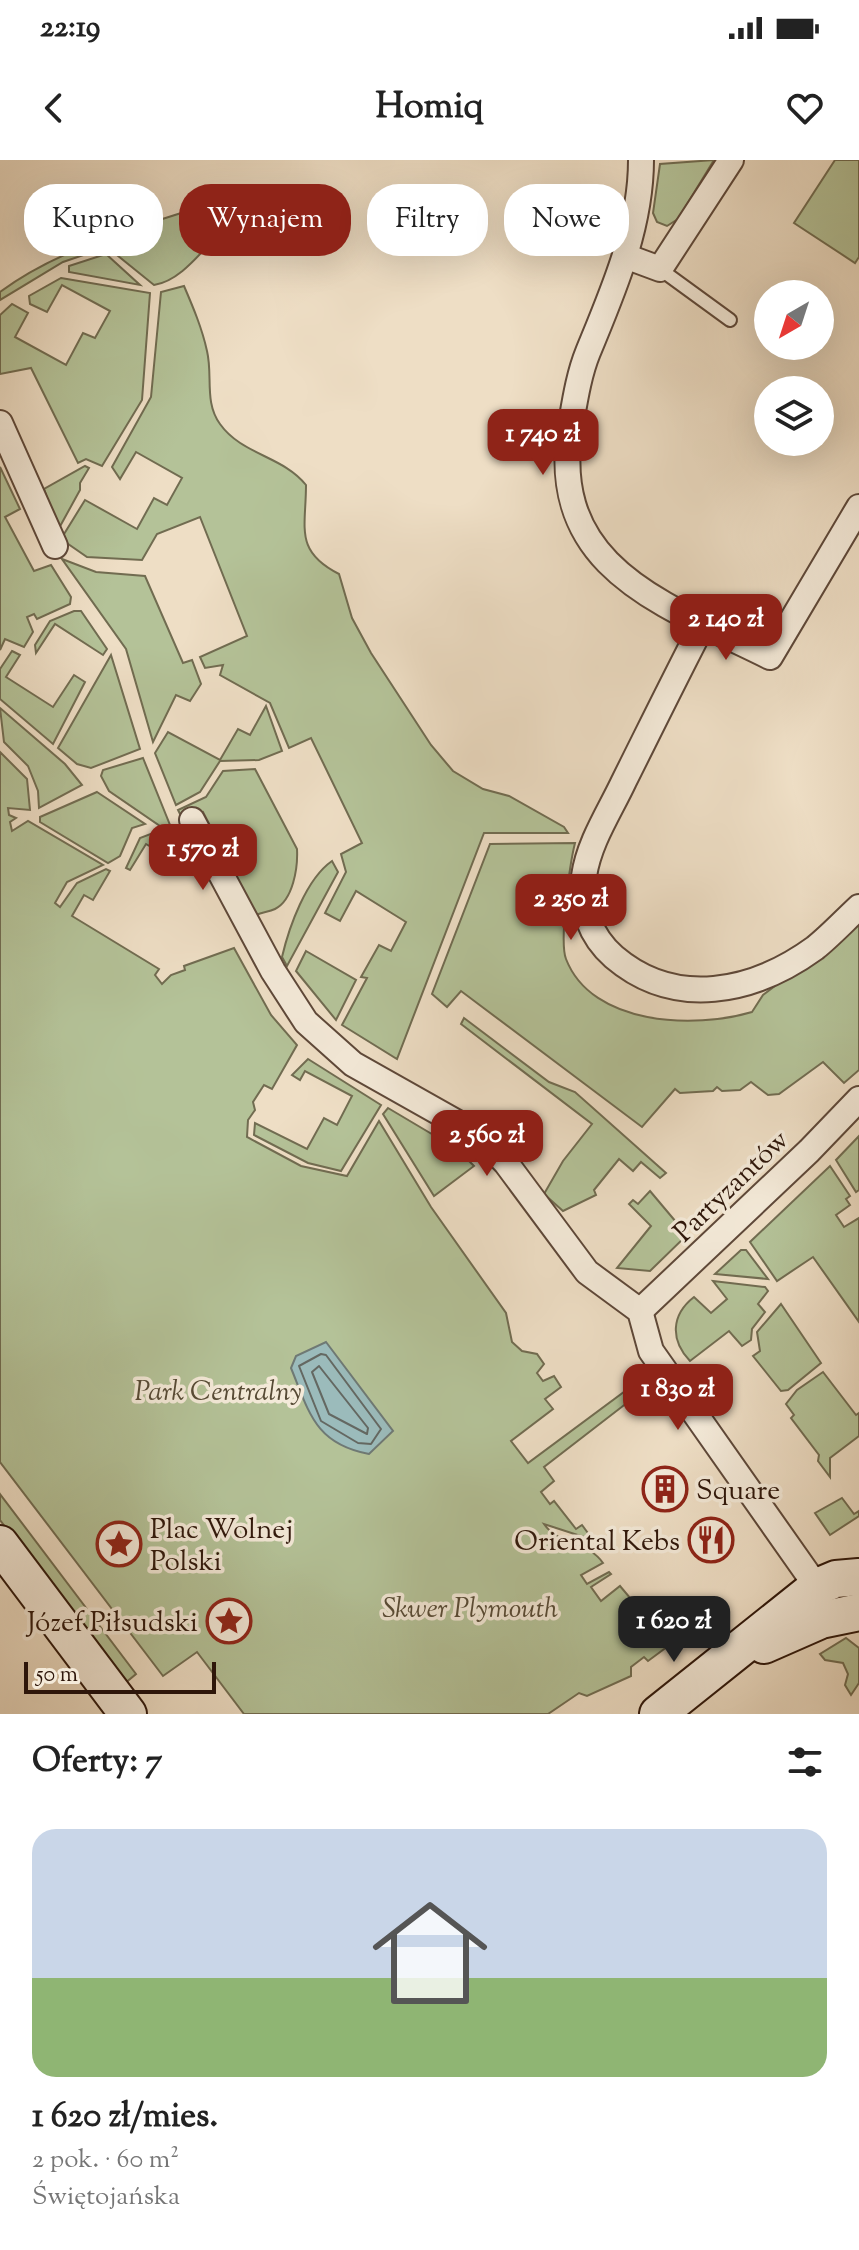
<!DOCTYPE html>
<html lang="pl">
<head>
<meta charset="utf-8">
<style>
  :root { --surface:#fff; --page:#f6f6f6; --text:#222; --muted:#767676; --line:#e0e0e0; --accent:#8f2418 }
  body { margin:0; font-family:"Sorts Mill Goudy",serif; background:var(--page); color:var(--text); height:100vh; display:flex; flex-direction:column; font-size:30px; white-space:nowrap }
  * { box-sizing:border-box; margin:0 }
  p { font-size:26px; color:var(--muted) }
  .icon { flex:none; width:44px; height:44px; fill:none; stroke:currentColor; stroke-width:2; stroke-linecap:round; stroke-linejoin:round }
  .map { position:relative; height:1554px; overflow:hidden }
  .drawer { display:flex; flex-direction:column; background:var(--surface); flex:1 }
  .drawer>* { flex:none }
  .banner { position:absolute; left:24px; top:24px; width:812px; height:72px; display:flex; gap:16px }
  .needle { width:52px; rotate:219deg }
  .fabs { position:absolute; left:754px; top:120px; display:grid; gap:16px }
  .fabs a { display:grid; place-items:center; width:80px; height:80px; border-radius:50%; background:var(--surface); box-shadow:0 8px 32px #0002; font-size:40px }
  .scale { position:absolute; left:24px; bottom:20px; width:192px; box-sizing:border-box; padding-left:8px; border:4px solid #2e160a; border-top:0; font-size:22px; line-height:28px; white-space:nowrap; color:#2e160a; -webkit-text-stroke:6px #f4ead9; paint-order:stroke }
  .price { position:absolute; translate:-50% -68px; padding:0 18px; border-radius:16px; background:var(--accent); color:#fff; font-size:26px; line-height:52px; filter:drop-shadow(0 2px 4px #0008) }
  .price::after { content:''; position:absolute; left:50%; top:48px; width:24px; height:18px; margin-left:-12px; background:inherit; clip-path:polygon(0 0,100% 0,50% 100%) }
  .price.current { background:#222; color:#fff }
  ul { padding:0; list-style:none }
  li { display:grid; align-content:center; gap:16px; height:424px; padding:0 32px }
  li+li { border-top:2px solid var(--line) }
  li span { display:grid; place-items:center; height:248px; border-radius:24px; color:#555 }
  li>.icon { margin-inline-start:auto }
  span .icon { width:144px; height:144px; fill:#fffc; stroke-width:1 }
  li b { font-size:34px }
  h2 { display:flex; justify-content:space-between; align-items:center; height:96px; padding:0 32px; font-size:34px }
  .tag { padding:0 28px; border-radius:32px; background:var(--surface); box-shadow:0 8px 32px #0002; font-size:28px; line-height:72px }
  .tag.current { background:var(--accent); color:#fff }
  .status { display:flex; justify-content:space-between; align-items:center; height:56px; padding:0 40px; background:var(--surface); direction:ltr }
  .status svg { height:22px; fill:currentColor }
  header { display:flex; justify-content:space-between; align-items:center; height:104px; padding:0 32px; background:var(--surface); font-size:36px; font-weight:800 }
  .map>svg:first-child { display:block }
  .green { fill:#b4c298; stroke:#716c51; stroke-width:2 }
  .water { fill:#9bbbbb; stroke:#6f7974; stroke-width:2 }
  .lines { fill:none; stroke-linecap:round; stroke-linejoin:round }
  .shore { stroke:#646862; stroke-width:2 }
  .lane-casing { stroke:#5e4839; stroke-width:16 }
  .street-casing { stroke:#5e4839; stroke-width:28 }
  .secondary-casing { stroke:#2e160a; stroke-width:40 }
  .lane { stroke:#f4ead9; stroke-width:12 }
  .street { stroke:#f4ead9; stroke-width:24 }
  .secondary { stroke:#f4ead9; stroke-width:36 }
  .labels { text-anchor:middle; stroke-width:7; stroke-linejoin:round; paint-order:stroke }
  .street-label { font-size:28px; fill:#2e160a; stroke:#f4ead9 }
  .park-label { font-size:28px; font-style:italic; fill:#564a35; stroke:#f4ead9 }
  .poi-label { font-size:28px; fill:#2e160a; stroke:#f4ead9; text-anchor:start }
</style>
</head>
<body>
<div class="status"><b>22:19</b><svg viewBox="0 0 49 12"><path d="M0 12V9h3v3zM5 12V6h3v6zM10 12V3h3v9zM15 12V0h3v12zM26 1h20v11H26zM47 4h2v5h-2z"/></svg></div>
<header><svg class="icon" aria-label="back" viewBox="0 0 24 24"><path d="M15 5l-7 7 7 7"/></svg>Homiq<svg class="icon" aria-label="heart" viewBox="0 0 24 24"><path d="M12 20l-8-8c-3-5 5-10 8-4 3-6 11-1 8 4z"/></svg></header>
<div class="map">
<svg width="859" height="1554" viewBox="0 0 859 1554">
  <rect width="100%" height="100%" fill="#eedec5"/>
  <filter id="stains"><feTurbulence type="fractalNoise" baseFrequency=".0025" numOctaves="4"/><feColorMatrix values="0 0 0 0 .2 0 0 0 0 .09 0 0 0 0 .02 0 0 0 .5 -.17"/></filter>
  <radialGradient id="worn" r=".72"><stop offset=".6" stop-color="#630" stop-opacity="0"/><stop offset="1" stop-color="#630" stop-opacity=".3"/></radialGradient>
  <g class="green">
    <path d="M714,0l-36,59 -11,7 -10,-4 -4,-9 7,-49z"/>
    <path d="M835,0h24v97l-4,6 -61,-40z"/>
    <path d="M200,47l18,28c-18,18 -38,46 -64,50l-47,-38 -44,15 -63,38v-8c58,-43 132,-63 200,-85z"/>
    <path d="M106,94l34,31 -71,-13v-6z"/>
    <path d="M61,118l89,15 -8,107 -40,66 -16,-7 -8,4 -47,-95 -31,6v-59l12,-11 16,9 -13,24 51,28 17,-32 12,5 15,-27 -48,-26 -15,27 -17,-8 -1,-8z"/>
    <path d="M184,126c9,21 18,42 23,65 6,25 -3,51 13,73 22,31 63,32 86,61 0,43 -12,66 33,89l13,44 19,35 60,92 22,26 30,18 26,7 55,31 4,6h-84l-87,226 -55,-34 25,-47 -6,-1 18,-32 12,6 15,-29 -50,-31 -16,30 -15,-8 21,-41 -5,-18 21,-11 -51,-105 -22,10 -19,-45 -50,-28 3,-10 -18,3 -5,-11 47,-21 -47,-119 -43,17 -15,26 -55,-3 -26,-18 24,-39 52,29 17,-31 13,7 15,-27 -46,-26 -16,27 -8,-12 39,-70 10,-105z"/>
    <path d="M85,306l4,2 -9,15v7l-22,40 -14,-41z"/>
    <path d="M0,307l20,42 -15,8 29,54 17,-6 20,32 -1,7 -33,15 -3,-5 -7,3 6,15 -9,15 -19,-8 -5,11z"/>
    <path d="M62,399l34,13 49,4 38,87 9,-3 9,24 -11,17 -14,-6 -23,47 -27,-93z"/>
    <path d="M74,451h7l26,38 -4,6 -48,-31 -19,29 -1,-8 15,-24z"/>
    <path d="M12,491l8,4 -14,22 47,30 21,-32 11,7 -32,62 -53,-45v-30z"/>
    <path d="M111,495l29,94 -49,19 -14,-4 -19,-16z"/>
    <path d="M266,546l16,45 -23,9 -39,1 -20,31 -24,13 -21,-52 13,-21 52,28 18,-31 12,6z"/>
    <path d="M0,548l65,56 17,21 -43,23 -1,-17 -10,-25 -24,-24z"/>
    <path d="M0,592l27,27 3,31 -22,-2 1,7 7,3 -6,4 2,9 16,-10 75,44 -36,17 -12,21 5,4 17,-24 29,-14 4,2 -17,29 -9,-5 -12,21 87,53 -4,6 7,9 9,-9 14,-5 -1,-4 50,-18 37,67 26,30 -25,44 -8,-4 -11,17 2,8 -7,10 -1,17 54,29 46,10 32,-55 52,86 75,106 6,29 10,9 15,3 7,10 -7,9 6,8 11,-5 7,11 -16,12 8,10 -42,32 17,22 108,-80 -4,16 -88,68 10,14 -13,11 9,12 4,-3 22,28 6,-4 11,15 -49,-16c14,21 44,17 59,39l-22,12 6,9 22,-12 2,2 -20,13 10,14 19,-15 11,13 -2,3 27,14 6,7 24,2 1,7 -39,29 -4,-4 -13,10v9l-44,20 -8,-3 -31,21h-304l-47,-62 -34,24 -163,-214z"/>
    <path d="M143,598l27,67 -7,3 -54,-37 -8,-15 2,-6z"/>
    <path d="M255,609l42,80c1,19 -4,51 -22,60 -6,3 -12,3 -19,6l-53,-103 -20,8 -5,-10 28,-13 17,-26z"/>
    <path d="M97,632l48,32 -13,4 -12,28 -12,7 -68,-41v-5z"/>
    <path d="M153,673l35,18 5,21 -47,-28 -16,26 -4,-2 14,-30z"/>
    <path d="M575,683c-5,20 -16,98 -9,116 26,67 129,70 186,53l11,-17 96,-72v147l-15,13 -21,-21 -44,32 -11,1 -17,-13 -11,8 -18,1 -5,-4 -4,4 -33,2 -5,-4 -33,38 -181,-136 -14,16 -15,-13 58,-150z"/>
    <path d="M332,701l6,11 -51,94 -5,-9c7,-30 24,-78 50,-96z"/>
    <path d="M306,791l50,29 -20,40 -40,-49z"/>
    <path d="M464,858l85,64 26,10 91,81 -6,5 -19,-16 -8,9 -14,-12 -25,31 2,5 -33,16 -19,-17 19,-33 29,-37 -131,-100z"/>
    <path d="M308,899l73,46 -40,66 -33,-8 -54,-28 1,-12 52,26 17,-31 13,7 15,-29 -47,-25 -5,9 -8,-5z"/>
    <path d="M388,948l69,41 17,17 -40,30 -51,-82z"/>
    <path d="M859,976v54l-3,2 -20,-32z"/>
    <path d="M830,1006l20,30 -4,3 4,6 -14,10 8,12 15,-9v104l-46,-65 -36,24 -27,-39z"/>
    <path d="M650,1031l37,44 -37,36 -33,-3 34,-42 -22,-22 4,-4 5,4z"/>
    <path d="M741,1090h5l22,29 -53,-5z"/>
    <path d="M713,1121l52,6 3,4 -10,13 7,8 -13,17 -1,11 -9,6 -13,-15 -39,30c-20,-21 -19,-46 4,-64l17,16 16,-14z"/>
    <path d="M781,1144l40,59 -33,27 -7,1 -28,-35 7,-5 -3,-19z"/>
    <path d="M823,1212l33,43 3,-2v23l-29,22v19l-12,-16 1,-6 -28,-37 3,-3 -8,-11 11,-14z"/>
    <path d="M0,1334l136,180 -12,10 -124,-164z"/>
    <path d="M842,1338l12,16 5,-3v5l-29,19 -15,-22z"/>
    <path d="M846,1478l13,10v35l-8,12 -6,-10 3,-11 -5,-11 -18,-3 -5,-6z"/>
  </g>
  <path class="water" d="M326,1182l67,89 -24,23c-54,-10 -60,-42 -78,-86l5,-12z"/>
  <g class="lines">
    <g class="shore">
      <path d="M321,1194l5,1 55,74 -10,15 -13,-1 -37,-22 -22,-55z"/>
      <path d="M319,1206l49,62 -1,6 -38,-20 -17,-42z"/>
    </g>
    <g class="lane-casing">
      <path id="lane" d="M660,109l70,51"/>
    </g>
    <g class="street-casing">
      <g id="street">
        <path d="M641,0c0,68 -28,131 -53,192 -9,22 -13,48 -17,71 -26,145 93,181 199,234l89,-150"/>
        <path d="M625,96l35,13 71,-109"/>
        <path d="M0,263l55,123"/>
        <path d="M703,464c-27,52 -53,105 -79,157 -14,30 -35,61 -40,95 -4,31 6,60 30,81 61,52 139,36 201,-9 15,-12 30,-28 44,-41"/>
        <path d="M192,660l81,151 33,51 47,42 126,71 27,28 81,109 53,39 11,40 166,236"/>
        <path d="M640,1151l169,-160 50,-52"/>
      </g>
    </g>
    <g class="secondary-casing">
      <g id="secondary">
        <path d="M0,1384l128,170"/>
        <path d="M764,1485l57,-25 38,-8"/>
        <path d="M658,1554l159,-127 19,-8 23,-2"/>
      </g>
    </g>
    <use href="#lane" class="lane"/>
    <use href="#street" class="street"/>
    <use href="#secondary" class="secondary"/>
  </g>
  <defs>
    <g id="building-ring" transform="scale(2.3)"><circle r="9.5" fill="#f4ead9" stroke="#8f2418" stroke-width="1.5"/><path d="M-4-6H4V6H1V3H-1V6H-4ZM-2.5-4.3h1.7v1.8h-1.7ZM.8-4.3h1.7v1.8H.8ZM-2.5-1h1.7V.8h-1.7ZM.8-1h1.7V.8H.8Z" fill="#8f2418"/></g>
    <g id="restaurant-ring" transform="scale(2.3)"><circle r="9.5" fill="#f4ead9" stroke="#8f2418" stroke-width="1.5"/><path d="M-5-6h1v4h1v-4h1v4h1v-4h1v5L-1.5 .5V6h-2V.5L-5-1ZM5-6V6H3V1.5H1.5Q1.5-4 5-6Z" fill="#8f2418"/></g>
    <g id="sight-ring" transform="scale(2.3)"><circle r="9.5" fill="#f4ead9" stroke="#8f2418" stroke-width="1.5"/><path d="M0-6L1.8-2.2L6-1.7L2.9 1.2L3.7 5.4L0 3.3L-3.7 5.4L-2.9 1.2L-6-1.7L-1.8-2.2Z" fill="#8f2418"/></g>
  </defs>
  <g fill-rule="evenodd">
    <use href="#building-ring" x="665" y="1329"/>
    <use href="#restaurant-ring" x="711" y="1380"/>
    <use href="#sight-ring" x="119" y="1384"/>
    <use href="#sight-ring" x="229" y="1461"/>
  </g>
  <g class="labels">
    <g class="street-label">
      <text transform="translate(730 1025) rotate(-44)" y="10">Partyzantów</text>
    </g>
    <g class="park-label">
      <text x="218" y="1240">Park Centralny</text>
      <text x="470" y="1457">Skwer Plymouth</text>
    </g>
    <g class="poi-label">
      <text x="696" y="1339">Square</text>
      <text x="150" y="1378">Plac Wolnej<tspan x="150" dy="32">Polski</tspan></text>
      <text x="680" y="1390" text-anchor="end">Oriental Kebs</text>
      <text x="198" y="1471" text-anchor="end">Józef Piłsudski</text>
    </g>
  </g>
  <rect width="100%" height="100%" filter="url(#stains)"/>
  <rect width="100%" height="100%" fill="url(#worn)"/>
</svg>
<div class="fabs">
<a><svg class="needle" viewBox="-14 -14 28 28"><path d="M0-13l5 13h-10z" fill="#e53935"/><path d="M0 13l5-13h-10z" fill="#767676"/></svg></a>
<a><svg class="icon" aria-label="layers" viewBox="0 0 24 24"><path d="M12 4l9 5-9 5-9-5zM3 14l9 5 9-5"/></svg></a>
</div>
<div class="scale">50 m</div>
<b class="price" style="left:543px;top:317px">1 740 zł</b>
<b class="price" style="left:726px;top:502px">2 140 zł</b>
<b class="price" style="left:203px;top:732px">1 570 zł</b>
<b class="price" style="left:571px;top:782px">2 250 zł</b>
<b class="price" style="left:487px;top:1018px">2 560 zł</b>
<b class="price" style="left:678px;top:1272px">1 830 zł</b>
<b class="price current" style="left:674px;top:1504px">1 620 zł</b>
<div class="banner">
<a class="tag">Kupno</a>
<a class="tag current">Wynajem</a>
<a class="tag">Filtry</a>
<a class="tag">Nowe</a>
</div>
</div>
<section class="drawer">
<h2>Oferty: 7<svg class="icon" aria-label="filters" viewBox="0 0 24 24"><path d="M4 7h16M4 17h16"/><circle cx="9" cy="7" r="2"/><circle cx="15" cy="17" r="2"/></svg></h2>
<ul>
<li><span style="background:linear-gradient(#c9d6e8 60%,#8fb573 0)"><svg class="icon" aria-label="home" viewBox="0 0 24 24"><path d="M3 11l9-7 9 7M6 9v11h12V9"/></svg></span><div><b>1 620 zł/mies.</b><p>2 pok. · 60 m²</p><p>Świętojańska</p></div></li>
</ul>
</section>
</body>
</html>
